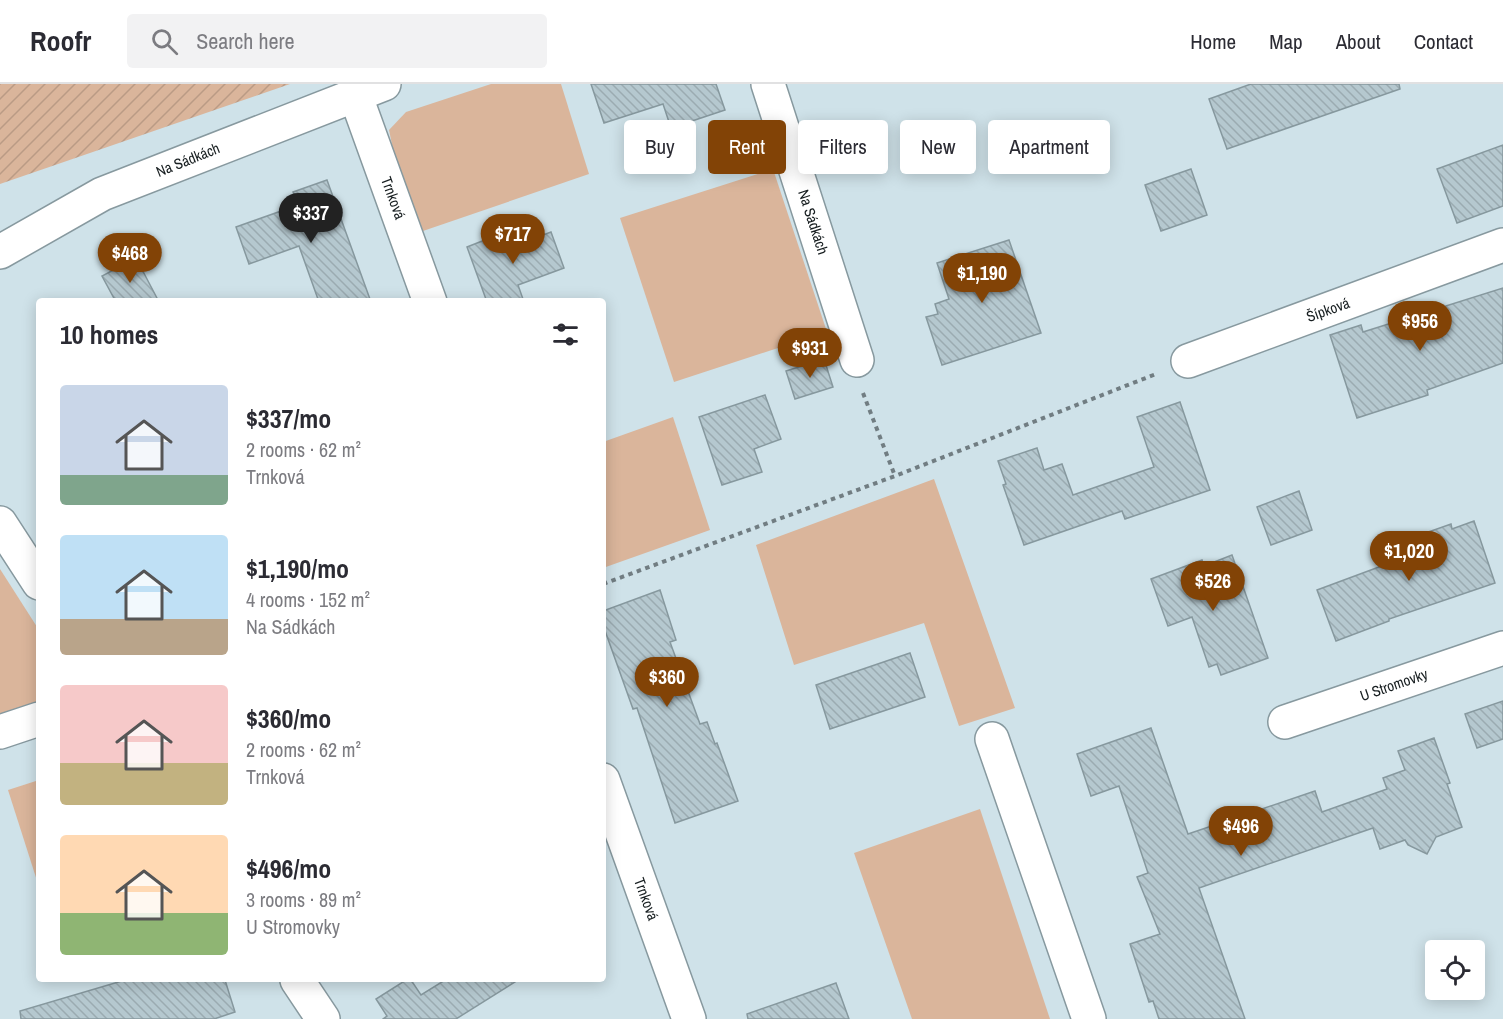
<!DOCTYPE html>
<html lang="en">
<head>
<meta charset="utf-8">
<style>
  :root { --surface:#fff; --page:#f2f2f3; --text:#2b2b33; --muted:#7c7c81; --line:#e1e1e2; --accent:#824306 }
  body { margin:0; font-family:"Archivo Narrow",sans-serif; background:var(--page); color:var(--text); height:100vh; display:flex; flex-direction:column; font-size:22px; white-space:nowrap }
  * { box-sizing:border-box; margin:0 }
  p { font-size:20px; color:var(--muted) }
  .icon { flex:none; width:33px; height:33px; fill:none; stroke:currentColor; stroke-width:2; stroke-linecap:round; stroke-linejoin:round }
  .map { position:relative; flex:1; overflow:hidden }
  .side { position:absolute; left:36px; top:214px; width:570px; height:684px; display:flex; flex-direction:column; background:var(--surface); border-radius:6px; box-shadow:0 3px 15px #0003 }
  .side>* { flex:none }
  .guide { position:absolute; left:624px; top:36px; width:570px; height:54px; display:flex; gap:12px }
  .tools { position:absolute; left:1425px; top:856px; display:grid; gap:12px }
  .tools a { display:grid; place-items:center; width:60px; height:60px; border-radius:6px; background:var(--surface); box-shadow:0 3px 15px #0003; font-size:30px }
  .price { position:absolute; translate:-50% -51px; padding:0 14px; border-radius:21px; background:var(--accent); color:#fff; font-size:20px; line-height:39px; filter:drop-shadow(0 2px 3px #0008) }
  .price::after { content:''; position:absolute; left:50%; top:36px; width:18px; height:14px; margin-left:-9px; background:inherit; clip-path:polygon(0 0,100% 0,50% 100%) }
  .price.current { background:#222; color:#fff }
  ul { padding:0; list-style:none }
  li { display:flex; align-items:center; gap:18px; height:150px; padding:0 24px }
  li span { display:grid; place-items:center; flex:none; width:168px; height:120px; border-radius:6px; color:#555 }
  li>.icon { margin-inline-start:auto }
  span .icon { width:72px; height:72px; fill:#fffc; stroke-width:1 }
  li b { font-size:26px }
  h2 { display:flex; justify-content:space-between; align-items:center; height:72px; padding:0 24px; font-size:26px }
  .tag { padding:0 21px; border-radius:6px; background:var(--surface); box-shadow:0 3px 15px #0003; font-size:21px; line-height:54px }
  .tag.current { background:var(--accent); color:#fff }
  header { display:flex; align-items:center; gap:36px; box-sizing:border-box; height:84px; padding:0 30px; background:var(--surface); border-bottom:2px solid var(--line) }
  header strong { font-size:28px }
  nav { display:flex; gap:33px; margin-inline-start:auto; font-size:21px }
  .search { width:420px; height:54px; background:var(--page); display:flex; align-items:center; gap:15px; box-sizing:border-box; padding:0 21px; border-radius:6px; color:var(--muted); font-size:22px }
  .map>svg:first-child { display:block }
  .grass { fill:#dab59b }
  .garden { fill:url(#garden-furrows) }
  .building { fill:url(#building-back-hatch); stroke:#86989e; stroke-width:1.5 }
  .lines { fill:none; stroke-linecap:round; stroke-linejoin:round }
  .minor-casing { stroke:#87999f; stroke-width:36 }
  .path { stroke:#717d82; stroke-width:4; stroke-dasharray:4.5 4.5; stroke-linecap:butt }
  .minor { stroke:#fff; stroke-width:33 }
  .labels { text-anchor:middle; stroke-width:4.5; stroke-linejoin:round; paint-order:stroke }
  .street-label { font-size:15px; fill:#171e20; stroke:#fff }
</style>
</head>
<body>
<header>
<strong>Roofr</strong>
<div class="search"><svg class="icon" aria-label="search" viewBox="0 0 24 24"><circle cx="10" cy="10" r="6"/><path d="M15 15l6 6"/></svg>Search here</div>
<nav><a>Home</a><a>Map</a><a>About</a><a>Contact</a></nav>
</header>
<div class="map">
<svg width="1503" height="935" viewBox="0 0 1503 935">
  <defs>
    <pattern id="garden-furrows" width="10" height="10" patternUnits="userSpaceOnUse" patternTransform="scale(1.5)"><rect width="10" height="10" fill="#dab59b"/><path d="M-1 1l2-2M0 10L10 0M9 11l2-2" fill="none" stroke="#ba9b85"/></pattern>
    <pattern id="building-back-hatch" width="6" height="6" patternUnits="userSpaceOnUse" patternTransform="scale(1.5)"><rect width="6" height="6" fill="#b5c8cf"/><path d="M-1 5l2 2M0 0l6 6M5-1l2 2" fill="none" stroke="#9babb1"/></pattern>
  </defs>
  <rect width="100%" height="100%" fill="#cfe2e9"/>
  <g class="grass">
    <path d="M491,0h70l28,90 -166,57 -29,-77 -5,-24 17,-18z"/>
    <path d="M773,85l54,163 -153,50 -54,-164z"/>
    <path d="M673,333l37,113 -107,38v-126z"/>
    <path d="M934,395l81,229 -56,18 -35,-103 -130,42 -38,-120z"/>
    <path d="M0,485l39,61v74l-39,12z"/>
    <path d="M39,696v107l-31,-97z"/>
    <path d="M980,725l70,210h-138l-58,-166z"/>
  </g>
  <path class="garden" d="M0,0h290l-290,100z"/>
  <g class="building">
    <path d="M591,0h125l9,26 -54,18 -8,-24 -59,19z"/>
    <path d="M1251,0h148l1,5 -173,60 -18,-50z"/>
    <path d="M1503,61v61l-46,17 -20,-54z"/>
    <path d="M1191,85l16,46 -46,16 -16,-46z"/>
    <path d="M327,96l44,122h-52l-20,-56 -50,18 -13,-37 62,-22 -5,-13z"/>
    <path d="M551,148l13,36 -46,17 6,17h-37l-20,-55 33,-13 6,15z"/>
    <path d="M1009,156l32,93 -99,32 -16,-48 12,-3 -3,-10 14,-5 -12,-36z"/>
    <path d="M136,174l23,44h-43l-14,-26z"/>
    <path d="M1503,204v75l-76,27 1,5 -71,23 -27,-83 31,-10 2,7z"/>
    <path d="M824,275l9,28 -38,12 -9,-28z"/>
    <path d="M765,311l16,44 -27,10 8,23 -40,13 -23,-68z"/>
    <path d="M1180,318l30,88 -85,29 -3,-8 -98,34 -21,-60 3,-1 -8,-23 39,-13 7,22 18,-6 11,31 81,-28 -17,-50z"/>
    <path d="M1299,407l13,39 -41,15 -14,-38z"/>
    <path d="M1474,437l21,62 -106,36v2l-53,20 -19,-51 105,-39 -5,-15 34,-12 1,5z"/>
    <path d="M1232,471l36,103 -47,17 -4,-11 -8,3 -17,-50 -24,9 -17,-47 51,-19 2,6z"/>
    <path d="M660,506l16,50 -6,2 30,82 7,-2 8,22 2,-1 21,58 -63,22 -38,-115 -4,1 -30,-84v-14z"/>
    <path d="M910,569l15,44 -95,32 -14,-44z"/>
    <path d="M1503,617v38l-26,9 -12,-34z"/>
    <path d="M1151,644l37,106 127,-43 7,21 65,-23 -4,-11 22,-8 -7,-19 36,-13 16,45 -3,1 15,43 -26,10 -9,17 -19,-9 -3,-5 -25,9 -7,-21 -174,60 46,131h-86l-6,-18 -4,1 -19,-58 30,-10 -23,-57 11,-4 -29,-87 -28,10 -14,-42z"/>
    <path d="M125,896h100l10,32 -21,7h-193l-1,-8z"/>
    <path d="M406,896h5l10,15 24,-15h73l-62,39h-73l4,-3 -11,-17z"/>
    <path d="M836,899l13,36h-101l-1,-5z"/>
  </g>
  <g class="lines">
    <g class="minor-casing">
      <g id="minor">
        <path d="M768,0l89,276"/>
        <path d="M355,10l75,208"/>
        <path d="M0,168l102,-58 282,-110"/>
        <path d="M1188,277l315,-116"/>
        <path d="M0,439l39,60"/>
        <path d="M1285,638l218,-74"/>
        <path d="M0,648l39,-13"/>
        <path d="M992,655l97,280"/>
        <path d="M603,696l86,239"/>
        <path d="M297,896l26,39"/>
      </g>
    </g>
    <g class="path">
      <path d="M863,309l32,83"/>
      <path d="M603,500l292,-108 261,-102"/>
    </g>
    <use href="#minor" class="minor"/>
  </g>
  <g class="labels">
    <g class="street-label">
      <text transform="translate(188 76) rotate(-22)" y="5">Na Sádkách</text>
      <text transform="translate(393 114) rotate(70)" y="5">Trnková</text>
      <text transform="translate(813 138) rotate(72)" y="5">Na Sádkách</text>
      <text transform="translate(1328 226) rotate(-20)" y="5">Šípková</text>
      <text transform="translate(1394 601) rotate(-19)" y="5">U Stromovky</text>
      <text transform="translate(646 815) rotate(70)" y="5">Trnková</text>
    </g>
  </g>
</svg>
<div class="tools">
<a><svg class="icon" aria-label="locate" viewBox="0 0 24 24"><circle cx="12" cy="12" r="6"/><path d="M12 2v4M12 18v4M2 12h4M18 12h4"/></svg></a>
</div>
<b class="price current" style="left:311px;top:160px">$337</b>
<b class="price" style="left:513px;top:181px">$717</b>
<b class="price" style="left:130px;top:200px">$468</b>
<b class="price" style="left:982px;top:220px">$1,190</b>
<b class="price" style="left:1420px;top:268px">$956</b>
<b class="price" style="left:810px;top:295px">$931</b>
<b class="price" style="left:1409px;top:498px">$1,020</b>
<b class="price" style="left:1213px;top:528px">$526</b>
<b class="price" style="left:667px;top:624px">$360</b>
<b class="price" style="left:1241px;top:773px">$496</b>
<div class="guide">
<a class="tag">Buy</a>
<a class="tag current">Rent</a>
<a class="tag">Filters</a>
<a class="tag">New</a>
<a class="tag">Apartment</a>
</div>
<section class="side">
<h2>10 homes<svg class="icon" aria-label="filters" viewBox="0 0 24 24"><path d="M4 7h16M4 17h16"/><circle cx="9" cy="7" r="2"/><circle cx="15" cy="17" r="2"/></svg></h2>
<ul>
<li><span style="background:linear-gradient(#c9d6e8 75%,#7fa58c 0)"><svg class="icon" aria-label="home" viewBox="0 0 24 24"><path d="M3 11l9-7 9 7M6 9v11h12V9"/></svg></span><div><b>$337/mo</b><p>2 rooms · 62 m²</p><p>Trnková</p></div></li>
<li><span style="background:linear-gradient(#bfe0f5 70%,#b9a48a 0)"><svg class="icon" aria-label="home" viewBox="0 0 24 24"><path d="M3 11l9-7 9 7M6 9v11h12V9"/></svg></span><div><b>$1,190/mo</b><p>4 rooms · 152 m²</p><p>Na Sádkách</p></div></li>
<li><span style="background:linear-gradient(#f6c9c9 65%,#c2b280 0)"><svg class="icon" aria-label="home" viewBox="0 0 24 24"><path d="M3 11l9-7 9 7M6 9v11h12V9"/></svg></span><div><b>$360/mo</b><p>2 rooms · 62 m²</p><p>Trnková</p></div></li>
<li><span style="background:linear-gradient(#ffd9b3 65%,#8fb573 0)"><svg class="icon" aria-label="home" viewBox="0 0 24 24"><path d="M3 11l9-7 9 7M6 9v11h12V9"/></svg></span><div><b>$496/mo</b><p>3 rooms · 89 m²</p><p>U Stromovky</p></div></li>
</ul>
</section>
</div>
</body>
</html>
